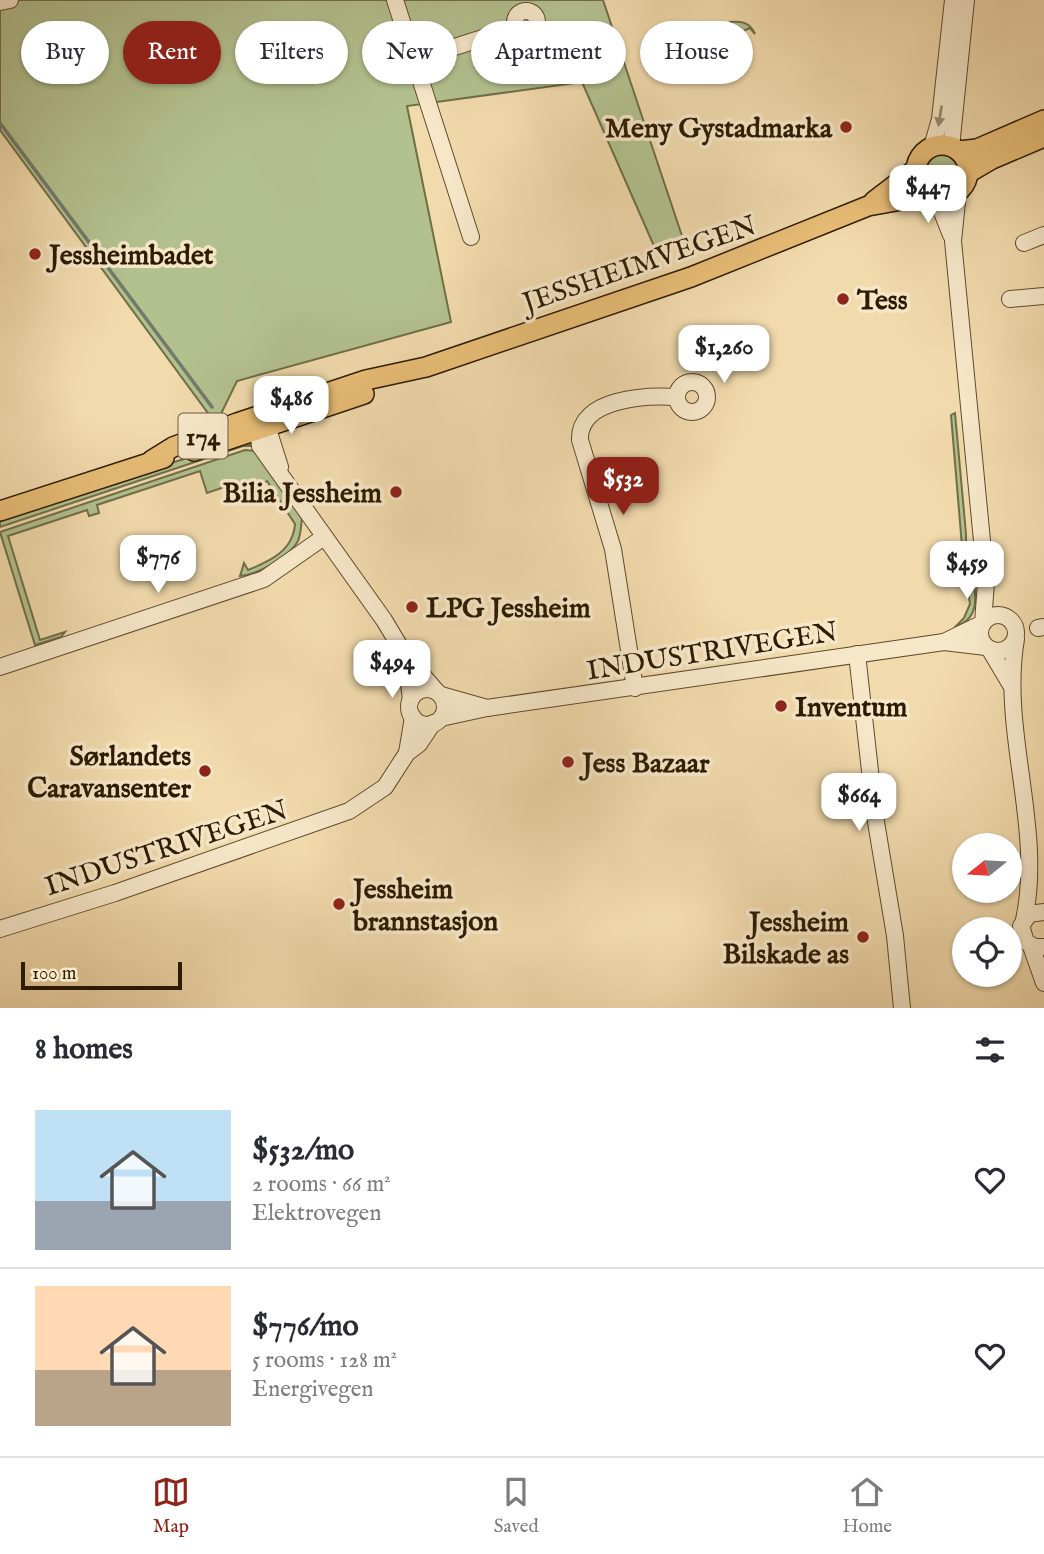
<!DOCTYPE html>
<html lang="en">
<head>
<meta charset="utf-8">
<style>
  :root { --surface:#fff; --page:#f7f7f7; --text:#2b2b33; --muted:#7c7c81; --line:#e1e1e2; --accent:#8f2418 }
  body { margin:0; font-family:"IM FELL English",serif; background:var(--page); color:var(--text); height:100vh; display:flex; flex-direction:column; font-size:26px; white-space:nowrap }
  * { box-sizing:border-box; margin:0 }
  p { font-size:23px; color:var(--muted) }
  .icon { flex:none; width:38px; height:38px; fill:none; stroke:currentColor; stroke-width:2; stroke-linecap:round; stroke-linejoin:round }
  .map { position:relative; height:1008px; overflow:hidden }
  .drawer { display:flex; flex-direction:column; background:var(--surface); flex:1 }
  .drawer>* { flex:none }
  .top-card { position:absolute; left:21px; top:21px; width:1003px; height:63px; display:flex; gap:14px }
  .needle { width:46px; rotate:252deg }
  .controls { position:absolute; left:952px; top:833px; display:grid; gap:14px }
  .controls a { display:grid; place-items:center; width:70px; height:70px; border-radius:50%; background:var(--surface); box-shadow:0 2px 5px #0004; font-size:35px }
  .scale { position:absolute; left:21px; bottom:18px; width:161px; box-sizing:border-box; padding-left:7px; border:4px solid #2e1b02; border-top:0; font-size:19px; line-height:24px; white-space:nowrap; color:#2e1b02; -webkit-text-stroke:5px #f6e7c9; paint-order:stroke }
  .price { position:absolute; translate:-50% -60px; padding:0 16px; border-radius:14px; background:#fff; color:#222; font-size:23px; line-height:46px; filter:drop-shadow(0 2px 4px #0008) }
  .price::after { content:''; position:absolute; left:50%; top:42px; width:21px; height:16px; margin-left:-10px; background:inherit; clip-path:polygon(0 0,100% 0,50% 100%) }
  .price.current { background:var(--accent); color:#fff }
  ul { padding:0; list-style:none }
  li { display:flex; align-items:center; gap:21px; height:175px; padding:0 35px }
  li+li { border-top:2px solid var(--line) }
  li span { display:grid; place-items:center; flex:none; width:196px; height:140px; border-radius:0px; color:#555 }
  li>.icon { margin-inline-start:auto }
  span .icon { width:84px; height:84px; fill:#fffc; stroke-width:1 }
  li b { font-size:30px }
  h2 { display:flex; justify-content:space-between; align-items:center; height:84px; padding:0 35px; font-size:30px }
  .tag { padding:0 24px; border-radius:32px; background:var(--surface); box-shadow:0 2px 5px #0004; font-size:24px; line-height:63px }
  .tag.current { background:var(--accent); color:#fff }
  .dock { display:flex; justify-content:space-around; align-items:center; height:98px; border-top:2px solid var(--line); background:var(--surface); font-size:19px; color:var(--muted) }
  .dock a { display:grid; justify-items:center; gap:4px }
  .dock .current { color:var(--accent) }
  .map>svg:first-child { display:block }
  .green { fill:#b3c18f; stroke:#706e48; stroke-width:2 }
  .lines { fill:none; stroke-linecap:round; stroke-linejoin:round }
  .stream { stroke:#717a6c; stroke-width:3.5 }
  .minor-casing { stroke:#5f4b2c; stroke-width:18 }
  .major-casing { stroke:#2e1b02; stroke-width:22 }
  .minor { stroke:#f6e7c9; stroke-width:16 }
  .major { stroke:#e8bd76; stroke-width:19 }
  .oneway { fill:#9c8b6f }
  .poi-dot { fill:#8f2418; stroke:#f6e7c9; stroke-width:2.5 }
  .labels { text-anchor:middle; stroke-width:7; stroke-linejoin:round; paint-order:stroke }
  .shield { fill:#f6e7c9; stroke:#6a583e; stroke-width:2 }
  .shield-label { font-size:26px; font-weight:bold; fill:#2e1b02 }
  .poi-label { font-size:28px; font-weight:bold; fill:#2e1b02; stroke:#f6e7c9; text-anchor:start }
  .street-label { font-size:28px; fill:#2e1b02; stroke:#f6e7c9 }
</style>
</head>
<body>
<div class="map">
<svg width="1044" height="1008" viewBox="0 0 1044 1008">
  <rect width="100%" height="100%" fill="#f1daac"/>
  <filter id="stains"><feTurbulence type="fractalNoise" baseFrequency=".00286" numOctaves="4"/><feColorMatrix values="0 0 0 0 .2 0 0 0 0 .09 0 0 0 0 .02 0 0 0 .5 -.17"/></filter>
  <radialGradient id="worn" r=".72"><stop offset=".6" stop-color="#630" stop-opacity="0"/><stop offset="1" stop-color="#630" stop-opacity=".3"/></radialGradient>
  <g class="green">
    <path d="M0,0h603l83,248 -23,-5 -9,3 -72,-164 -175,24 44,216 -214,59 -21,43 -216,-294z"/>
    <path d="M730,22c11,-1 20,0 25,12l-5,-6 -50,21 31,-19z"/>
    <circle cx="942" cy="171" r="16"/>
    <path d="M955,413l11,121v11l-4,1 -11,-131z"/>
    <path d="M244,442l10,4h-11l-243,81v-8l139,-47z"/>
    <path d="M245,450l12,1 45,67c-1,7 -1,16 -4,23 -9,17 -40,33 -58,35l4,-13 4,7c22,-9 45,-19 47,-46l-28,-43 -16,10 -18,-7 -26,9 -7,-22 -103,34 2,8 -10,3 -2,-6 -79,26 32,104 25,-8 -4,5 -26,8 -35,-113z"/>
    <path d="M969,558c4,22 17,60 -13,68l8,-8 6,-14 -6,-43z"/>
  </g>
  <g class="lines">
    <path class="stream" d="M0,123l212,284"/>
    <g class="minor-casing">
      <g id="minor">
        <path d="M395,0l76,237"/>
        <path d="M0,2l10,-2"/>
        <circle cx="526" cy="22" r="11"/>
        <path d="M414,60l103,-33"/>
        <path d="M932,147l8,-28 13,-119"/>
        <path d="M951,147l15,-147"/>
        <path d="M958,192l-5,49 33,341 -3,41 -39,19 42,5"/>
        <path d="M936,197l15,38"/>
        <path d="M1024,243l20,-8"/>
        <path d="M1010,299l34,-3"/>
        <circle cx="692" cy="397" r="15"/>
        <path d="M258,418l10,11 12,38"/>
        <path d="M257,420l3,26 124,174 21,35 32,37"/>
        <circle cx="998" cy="633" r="18"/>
        <path d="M1038,628l6,-1"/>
        <path d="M1016,639c-16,93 28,188 8,281"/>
        <path d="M990,650l22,37"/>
        <path d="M857,654l18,162 20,120 7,72"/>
        <path d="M405,655l6,44"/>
        <path d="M0,667l264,-88 60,-42"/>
        <path d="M635,688l-22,-139 -33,-109c-2,-42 67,-45 97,-43"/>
        <circle cx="427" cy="707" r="18"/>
        <path d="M441,695l46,13"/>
        <path d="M441,718l46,-10 457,-66"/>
        <path d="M407,753l6,-36"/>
        <path d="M1044,912l-15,2 -8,12 5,16 9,5h9"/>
        <path d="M0,929l115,-36 234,-82 36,-24 22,-34 12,-9 14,-21"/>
        <path d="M1031,946l13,37"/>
      </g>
    </g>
    <g class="major-casing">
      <g id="major">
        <circle cx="942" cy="171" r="26"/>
        <path d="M959,151l18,-2 67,-29"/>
        <path d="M968,173l24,-14 52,-22"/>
        <path d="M874,201l42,-32"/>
        <path d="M194,451l170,-57"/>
        <path d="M152,460l21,-13 64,-24 129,-43 60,-13 265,-90 177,-71 62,-11"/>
        <path d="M0,511l164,-53"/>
      </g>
    </g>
    <use href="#minor" class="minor"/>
    <use href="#major" class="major"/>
  </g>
  <defs><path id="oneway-solid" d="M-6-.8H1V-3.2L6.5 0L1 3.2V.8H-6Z" transform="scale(1.75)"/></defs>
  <use class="oneway" href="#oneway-solid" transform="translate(940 116) rotate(99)"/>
  <g class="poi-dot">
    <circle cx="846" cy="127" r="7"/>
    <circle cx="35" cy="254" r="7"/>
    <circle cx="843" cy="299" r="7"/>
    <circle cx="396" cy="492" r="7"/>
    <circle cx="412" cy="607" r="7"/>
    <circle cx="781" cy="706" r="7"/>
    <circle cx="568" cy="762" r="7"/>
    <circle cx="205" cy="771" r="7"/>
    <circle cx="339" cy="904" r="7"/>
    <circle cx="863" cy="937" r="7"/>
  </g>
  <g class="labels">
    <rect class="shield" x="178.5" y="413.5" width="49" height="45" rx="5"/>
    <g class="shield-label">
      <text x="203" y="445">174</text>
    </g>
    <g class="poi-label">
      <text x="832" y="137" text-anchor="end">Meny Gystadmarka</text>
      <text x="49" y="264">Jessheimbadet</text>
      <text x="857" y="309">Tess</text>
      <text x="382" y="502" text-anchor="end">Bilia Jessheim</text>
      <text x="426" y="617">LPG Jessheim</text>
      <text x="795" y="716">Inventum</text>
      <text x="191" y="765" text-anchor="end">Sørlandets<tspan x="191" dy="32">Caravansenter</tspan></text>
      <text x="582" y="772">Jess Bazaar</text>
      <text x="353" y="898">Jessheim<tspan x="353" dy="32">brannstasjon</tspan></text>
      <text x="849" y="931" text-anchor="end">Jessheim<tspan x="849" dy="32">Bilskade as</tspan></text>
    </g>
    <g class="street-label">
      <text transform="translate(639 263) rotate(-19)" y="10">JESSHEIMVEGEN</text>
      <text transform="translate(712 650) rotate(-9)" y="10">INDUSTRIVEGEN</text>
      <text transform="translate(166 847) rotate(-18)" y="10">INDUSTRIVEGEN</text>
    </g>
  </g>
  <rect width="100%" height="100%" filter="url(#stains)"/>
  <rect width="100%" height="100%" fill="url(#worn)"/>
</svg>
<div class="controls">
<a><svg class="needle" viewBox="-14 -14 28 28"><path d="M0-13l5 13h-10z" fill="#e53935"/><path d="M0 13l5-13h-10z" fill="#7c7c81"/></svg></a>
<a><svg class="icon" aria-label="locate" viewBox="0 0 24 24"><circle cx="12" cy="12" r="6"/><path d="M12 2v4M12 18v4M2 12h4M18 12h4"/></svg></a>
</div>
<div class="scale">100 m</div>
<b class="price" style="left:928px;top:225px">$447</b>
<b class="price" style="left:724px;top:385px">$1,260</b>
<b class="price" style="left:291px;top:436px">$486</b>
<b class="price current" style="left:623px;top:517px">$532</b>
<b class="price" style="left:158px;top:595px">$776</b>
<b class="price" style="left:967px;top:601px">$459</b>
<b class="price" style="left:392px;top:700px">$494</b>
<b class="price" style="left:859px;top:833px">$664</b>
<div class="top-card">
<a class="tag">Buy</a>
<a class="tag current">Rent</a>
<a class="tag">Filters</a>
<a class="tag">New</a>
<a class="tag">Apartment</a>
<a class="tag">House</a>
</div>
</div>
<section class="drawer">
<h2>8 homes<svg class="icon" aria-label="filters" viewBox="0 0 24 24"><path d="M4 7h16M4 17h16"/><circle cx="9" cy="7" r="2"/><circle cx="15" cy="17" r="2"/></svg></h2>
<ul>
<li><span style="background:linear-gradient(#bfe0f5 65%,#9aa5b1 0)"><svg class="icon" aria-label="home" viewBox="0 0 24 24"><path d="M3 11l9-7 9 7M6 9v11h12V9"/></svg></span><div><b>$532/mo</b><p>2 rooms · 66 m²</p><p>Elektrovegen</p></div><svg class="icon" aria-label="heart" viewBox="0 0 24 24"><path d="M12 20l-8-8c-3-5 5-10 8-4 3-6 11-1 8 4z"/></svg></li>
<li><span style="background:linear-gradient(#ffd9b3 60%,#b9a48a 0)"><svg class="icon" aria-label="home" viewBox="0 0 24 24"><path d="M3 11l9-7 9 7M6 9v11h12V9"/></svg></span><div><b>$776/mo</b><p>5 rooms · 128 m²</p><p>Energivegen</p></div><svg class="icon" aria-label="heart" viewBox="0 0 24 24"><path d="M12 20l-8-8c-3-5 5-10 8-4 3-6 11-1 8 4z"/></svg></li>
</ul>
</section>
<nav class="dock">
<a class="current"><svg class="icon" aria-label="map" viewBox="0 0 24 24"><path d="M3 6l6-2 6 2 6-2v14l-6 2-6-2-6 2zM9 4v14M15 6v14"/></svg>Map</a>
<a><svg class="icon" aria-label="saved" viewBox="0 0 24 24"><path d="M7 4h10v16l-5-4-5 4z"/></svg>Saved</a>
<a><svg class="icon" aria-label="home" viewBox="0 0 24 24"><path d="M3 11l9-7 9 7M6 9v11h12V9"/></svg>Home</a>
</nav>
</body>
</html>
